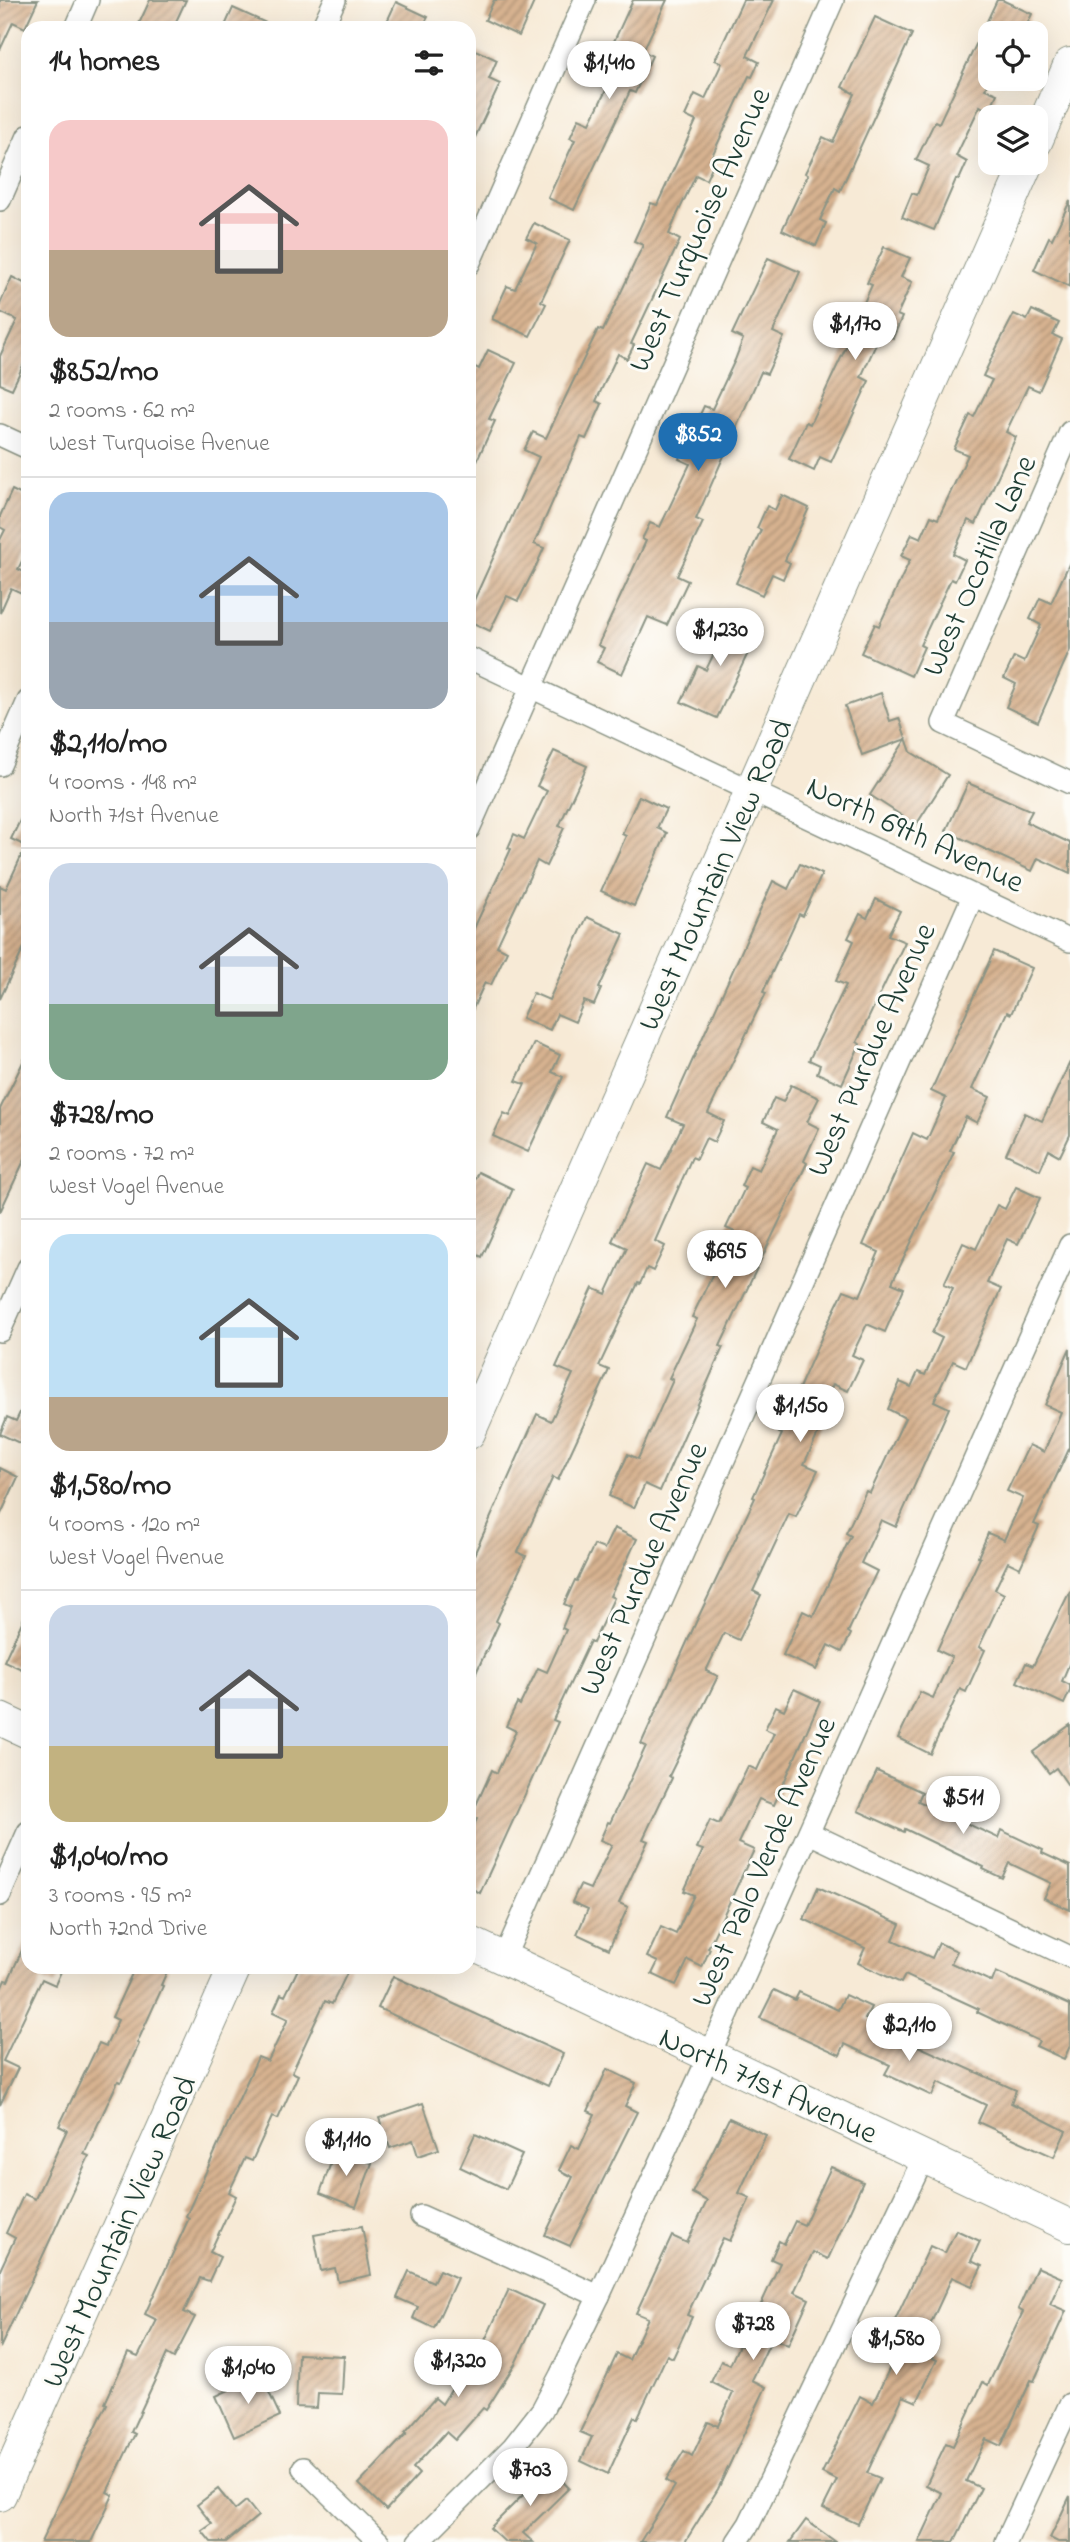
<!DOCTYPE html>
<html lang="en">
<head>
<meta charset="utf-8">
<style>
  :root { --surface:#fff; --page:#f6f6f6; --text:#222; --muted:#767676; --line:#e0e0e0; --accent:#1f6fb2 }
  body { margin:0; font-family:"Indie Flower",sans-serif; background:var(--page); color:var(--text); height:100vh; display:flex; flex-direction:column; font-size:26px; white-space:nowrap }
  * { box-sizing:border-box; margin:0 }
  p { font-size:23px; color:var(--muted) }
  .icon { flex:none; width:38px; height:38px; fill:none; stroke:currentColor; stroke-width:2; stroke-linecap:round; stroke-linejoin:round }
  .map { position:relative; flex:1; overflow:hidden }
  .side { position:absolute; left:21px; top:21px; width:455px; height:1953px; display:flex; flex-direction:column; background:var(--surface); border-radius:21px; box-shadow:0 7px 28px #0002 }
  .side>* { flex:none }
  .fabs { position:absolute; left:978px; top:21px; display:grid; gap:14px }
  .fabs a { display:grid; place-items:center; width:70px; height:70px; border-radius:14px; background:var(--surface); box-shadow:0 7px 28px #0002; font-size:35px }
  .price { position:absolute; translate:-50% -60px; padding:0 16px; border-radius:24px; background:#fff; color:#222; font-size:23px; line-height:46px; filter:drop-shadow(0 2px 4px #0008) }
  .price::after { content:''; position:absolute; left:50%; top:42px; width:21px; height:16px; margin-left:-10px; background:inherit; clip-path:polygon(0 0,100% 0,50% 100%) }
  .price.on { background:var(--accent); color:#fff }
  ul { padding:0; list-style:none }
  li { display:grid; align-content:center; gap:14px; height:371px; padding:0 28px }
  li+li { border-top:2px solid var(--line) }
  li span { display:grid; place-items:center; height:217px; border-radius:21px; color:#555 }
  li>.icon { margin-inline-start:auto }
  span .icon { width:126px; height:126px; fill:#fffc; stroke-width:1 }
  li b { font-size:30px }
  h2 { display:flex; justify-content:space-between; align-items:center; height:84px; padding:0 28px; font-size:30px }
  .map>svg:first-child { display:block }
  .building { fill:url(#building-hatch) }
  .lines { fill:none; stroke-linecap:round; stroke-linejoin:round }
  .street-casing { stroke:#8b9485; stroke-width:24 }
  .secondary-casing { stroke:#8b9485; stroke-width:34 }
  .street { stroke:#fff; stroke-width:21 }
  .secondary { stroke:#fff; stroke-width:32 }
  .labels { text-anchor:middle; stroke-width:6; stroke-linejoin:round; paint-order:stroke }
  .street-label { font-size:32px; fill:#1f3d34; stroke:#fdfcf7 }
</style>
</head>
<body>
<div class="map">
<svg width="1070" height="2542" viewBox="0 0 1070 2542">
  <defs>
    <pattern id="building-hatch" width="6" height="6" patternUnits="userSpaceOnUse" patternTransform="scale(1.75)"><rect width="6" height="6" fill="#d7b290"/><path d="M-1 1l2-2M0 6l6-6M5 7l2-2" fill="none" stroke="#ae9276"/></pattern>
  </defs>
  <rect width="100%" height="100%" fill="#fdfcf7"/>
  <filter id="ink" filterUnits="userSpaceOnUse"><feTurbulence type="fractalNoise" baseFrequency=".0143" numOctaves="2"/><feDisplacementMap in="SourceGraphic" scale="14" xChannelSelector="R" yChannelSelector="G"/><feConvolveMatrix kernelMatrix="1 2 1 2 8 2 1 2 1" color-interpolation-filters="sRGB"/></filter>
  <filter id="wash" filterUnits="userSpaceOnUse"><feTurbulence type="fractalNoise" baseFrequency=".00686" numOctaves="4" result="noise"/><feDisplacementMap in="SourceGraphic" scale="28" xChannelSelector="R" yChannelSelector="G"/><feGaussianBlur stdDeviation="1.57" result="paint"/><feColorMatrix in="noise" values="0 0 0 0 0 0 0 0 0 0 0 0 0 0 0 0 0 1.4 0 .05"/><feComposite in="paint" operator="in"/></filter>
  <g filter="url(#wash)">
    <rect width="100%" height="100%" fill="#f7ead6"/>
    <g id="blocks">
      <g class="building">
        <path d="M0,0h38l-13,28 -12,-6 -13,28z"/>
        <path d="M150,0h36l-13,28h-36z"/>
        <path d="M494,0h41l-16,36 -34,-16z"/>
        <path d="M633,0h34l-24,51 9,5 -17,37 -5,-2 -56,119 -26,-12 27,-58 -5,-2 9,-20 11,5 20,-41 -3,-2 11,-23 -9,-5z"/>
        <path d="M743,0h31l-27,56 12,6 -7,15 -3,-1 -38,82 4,2 -9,20 -10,-5 -19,40 -8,19 11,6 -49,104 3,1 -7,14 -9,-5 -22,47 6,3 -16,35 -5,-2 -47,107 10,4 -8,18 -18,35 -11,-5 -17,35 -21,-10v-10l70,-154 -15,-7 9,-18 13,6 52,-109 5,2 40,-86 -9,-4 17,-38 6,2 39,-84 -11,-5 10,-22 10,5 17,-36 -7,-3z"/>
        <path d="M997,0h5l30,14 -9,19h-33v44l-5,12 12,5 -8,17 -9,-5 -24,50 11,6 -8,18 -3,-1 -22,51 -32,-13 10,-24 5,2 12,-29 -13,-6 19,-39 4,2z"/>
        <path d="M396,2l32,15 -6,11h-38z"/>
        <path d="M233,8l44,20h-53z"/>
        <path d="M875,17l37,17 -72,157 -5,-3 -15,32 6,3 -10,23 -34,-16 26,-55 -3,-2 18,-36 10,5 22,-48 -13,-7z"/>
        <path d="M469,47l28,13 -8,19 11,5 -31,66z"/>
        <path d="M1070,201v86l-36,-17 15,-33 3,2z"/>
        <path d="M534,223l36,17 -29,61 5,3 -16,32 -38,-17 15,-33 8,3 22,-46 -11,-5z"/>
        <path d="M884,247l26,11 -9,19 11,5 -15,33 5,2 -9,21 -12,-5 -20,44 8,4 -38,81 -11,-5 -6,14 -25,-12 17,-37 4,2 38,-81 -2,-1 26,-57 -5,-2z"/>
        <path d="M768,258l32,14 -27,60 11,5 -17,37 -6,-2 -65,147 7,3 -26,54 11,5 -21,44 -19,-8 -26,57 -25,-12 7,-14 -6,-3 48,-104 -4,-2 8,-16 10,4 30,-63 -11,-5 25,-53 8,3 23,-49 8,-21 -11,-5z"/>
        <path d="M12,277l16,8v70l-16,34 -12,-5v-28l17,-36 -17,-8v-8z"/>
        <path d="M1032,310l27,13 -6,12 9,4 -23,52 -11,-5 -22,46 10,5 -40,87 -8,-4 -15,34 12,6 -10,21 -4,-2 -31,66 4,2 -13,29 -50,-23 14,-29 4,2 31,-66 -9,-4 11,-22 9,4 10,-22 7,3 30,-64 -14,-6 16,-34 4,2 18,-37 -9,-4 14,-29 17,-33 13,6z"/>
        <path d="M488,350l28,13 -27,56 6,2 -26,57v-114l10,5z"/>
        <path d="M12,490l16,8v51l-10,20 10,5v22l-17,-8 -11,25v-73l5,-10 -5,-3v-11z"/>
        <path d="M782,495l27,13 -24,52 5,3 -7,16 -11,-5 -10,21 -26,-12 25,-53 -4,-2 10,-22 8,4z"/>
        <path d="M1070,562v88l-32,72 -32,-15 10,-23 -12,-6 10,-21 10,5 17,-37 -11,-6 10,-21 11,5z"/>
        <path d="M721,615l37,17 -41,86 -36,-16 17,-36 8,4 14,-29 -9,-5z"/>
        <path d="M881,693l9,28 9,-3 12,34 37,23 -32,50 -46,-30 36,-56 -44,16 -17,-49z"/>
        <path d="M554,751l33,15 -28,60 5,2 -18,38 -9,-5 -40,85 10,5 -16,34 -6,-3 -16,35v-78l42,-90 -3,-1 6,-14 10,5 23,-48 -10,-5z"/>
        <path d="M968,783l64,28 -6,11 44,21v30l-32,-15 -6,13 -86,-40z"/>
        <path d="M639,796l27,13 -9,19 10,5 -33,73 -33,-15 25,-55 -4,-2z"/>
        <path d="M28,804v135l-28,60v-113l6,3 20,-43 -15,-7z"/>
        <path d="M800,864l22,10 -19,42 -4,-2 -36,78 3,1 -58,120 16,8 -10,21 -8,-4 -10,21 -4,-2 -37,84 10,5 -12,25 -6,-3 -7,16 -2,-1 -39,83 10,4 -51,110 -5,-3 -35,75 8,4 -30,65 3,2 -30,65v-122l68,-152 14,7 22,-47 -17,-7 37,-79 13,6 21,-46 -15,-7 36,-77 13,6 22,-46 -16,-7 106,-236 15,8z"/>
        <path d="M876,899l24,12 -12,24 17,7 -48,100 3,2 -18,40 -25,-11 3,-8 -11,-5 37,-75 -10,-4 18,-40 -6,-3 12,-24 7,4z"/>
        <path d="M587,917l37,17 -25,54 2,1 -7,16 -10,-4 -9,21 -18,-8 -7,16 -28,-12 11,-25 16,7z"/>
        <path d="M994,951l38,17 -21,46 -4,-2 -35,77 18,8 -13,26 -11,-6 -16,34 4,1 -62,131 12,5 -19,44 -18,-8 -15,31 11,5 -15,31 -15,-7 -15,32 7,3 -21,45 14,6 -22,47 -7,-3 -36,77 8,4 -22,45 -15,-7 -18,38 12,5 -49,100 3,2 -29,61 5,2 -29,62 9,4 -19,42 -32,-15 11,-25 -16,-7 8,-17 10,4 22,-44 -12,-5 8,-18 2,1 36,-77 -5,-2 56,-124 58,-122 -2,-1 29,-63 -3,-1 48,-108 17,-35 16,6 19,-44 -16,-7 50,-112 14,7 19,-42 -15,-7z"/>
        <path d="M534,1043l26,12 -8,17 11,5 -35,75 -35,-16 11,-23 6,3 15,-32 -9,-3z"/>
        <path d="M28,1052v100l-28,60v-103z"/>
        <path d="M1070,1062v73l-10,21 -11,-6 -9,20 -34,-16 19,-41 17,8z"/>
        <path d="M791,1085l28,13 -12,24 12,6 -15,33 3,2 -87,183 3,1 -63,144 -15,-7 -11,24 -25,-12 19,-42 10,5 35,-79 -4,-2 28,-59 -5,-2 22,-46 4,2 19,-40 -11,-5 19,-40 -4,-2 9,-20 9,4 19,-41 -15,-7 11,-24 9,4z"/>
        <path d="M478,1172l35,17 -31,68 -13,-6v-60z"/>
        <path d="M1016,1187l24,11 -22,46 -11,-5 -20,44 14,6 -35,78 -13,-6 -19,40 15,7 -53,119 -15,-7 -20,43 16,8 -29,61 3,2 -9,18 -14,-7 -12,25 -33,-15 20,-44 10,5 38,-80 -5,-3 20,-42 4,2 35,-75 -17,-9 12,-27 11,5 7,-15 7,3 17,-37 -10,-5 21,-45 -9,-4 19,-41 13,6 21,-44 8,4z"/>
        <path d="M1070,1348v99l-36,77 5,2 -19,42 -12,-6 -13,27 9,5 -25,53 6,3 -19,42 -6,-3 -30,65 -32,-16 22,-46 13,6 19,-41 -15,-7 43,-92 -2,-1 10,-24 16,7 19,-42 -16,-7 22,-46 15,7 17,-40 -16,-7z"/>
        <path d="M28,1396v51l-28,-13 7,-17 9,4z"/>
        <path d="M0,1468l18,9 -18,39z"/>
        <path d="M614,1528l23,11 -27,57 4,2 -21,45 -3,-2 -37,79 5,2 -78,171 -11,-6v-52l8,-16 -6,-3 21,-46 5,3 19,-42 -10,-5 11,-23 3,2 18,-37 9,4 19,-42 -4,-2 9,-21 -7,-3 11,-24 2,1 17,-36 10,4z"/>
        <path d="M1070,1591v71l-8,19 8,4v6l-6,13 -47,-22 9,-19 7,3z"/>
        <path d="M28,1609v63l-24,-11z"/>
        <path d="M794,1689l26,12 -46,104 -15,-6 -21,44 16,7 -46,98 2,1 -8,18 -14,-7 -12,25 -24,-11 6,-12 -11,-5 14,-30 15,7 18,-39 -10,-4 19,-41 -6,-2 13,-28 9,4 29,-58 9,4 17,-37 -9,-4 11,-23 8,4z"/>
        <path d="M1070,1725v63l-14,-20 -7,5 -16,-21z"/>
        <path d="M877,1771l45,21 -4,9 80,37 3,-8 42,20 -1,3 28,13v44l-26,-12 7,-15 -42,-20 -7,15 -19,-9 1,-2 -79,-38 -1,3 -46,-21z"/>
        <path d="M818,1887l82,37 -7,16 39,18 7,-15 18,8 -6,12 41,19 4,-10 74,33v41l-6,13 -28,-13 3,-5 -62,-29 2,-3 -74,-34 -4,8 -43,-20 7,-15 -61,-29z"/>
        <path d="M28,1937v30h35l-8,18 -13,-6 -39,82 15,7 -18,37v-114l5,-11 3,1z"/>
        <path d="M135,1967h34l-8,18 2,1 -26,57 2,1 -18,38 -3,-1 -34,73 5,2 -89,192v-78l15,-32 -9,-5 18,-39 11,5 32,-69 -8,-4 40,-83 7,3 12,-26 -6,-3z"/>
        <path d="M299,1967h51l-18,37 -7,-3 -33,71 6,3 -20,44 -6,-2 -20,44 -7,-3 -16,34 7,4 -26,56 10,5 -11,24 -9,-3 -16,34 11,5 -21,41 -7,-4 -36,78 4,2 -28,58 6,3 -22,47h-50l66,-138 -2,-1 23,-50 10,4 19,-37 -12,-6 44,-96 -3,-2 72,-159 10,4 20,-42 -15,-7 8,-18 4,2z"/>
        <path d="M393,1976l170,78 -15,32 -170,-78z"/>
        <path d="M774,1990l21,10 4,-8 39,18 7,-15 26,12 -6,12 16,8 -1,2 136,61 -5,13 55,28 -12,26 -76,-35 8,-17 -48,-23 -6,14 -47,-22 5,-9 -45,-21 -5,11 -80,-37z"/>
        <path d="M607,2069l29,14 -11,23 12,6 -67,134 -25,-11 28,-58 -14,-7 12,-25 8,4 16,-35 -7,-3z"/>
        <path d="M423,2103l16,46 -21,7 -5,-16 -23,8 -11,-30z"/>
        <path d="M729,2118l37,17 -27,58 11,5 -20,43 -7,-3 -36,77 5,2 -19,41 -6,-3 -30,64 -3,-2 -26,57 -27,-13 11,-24 -12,-5 37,-78 12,6 19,-42 -12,-5 36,-77 15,7 20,-42 -15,-8z"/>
        <path d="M475,2134l47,21 -16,34 -46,-22z"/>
        <path d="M336,2149l36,14 -16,44 -36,-14z"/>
        <path d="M831,2167l32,15 -35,77 -15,-7 -19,40 15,7 -21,46 -16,-7 -20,42 14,7 -48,102 -33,53h-45l35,-56 -9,-6 18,-29 8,5 16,-34 10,4 15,-33 -22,-11 10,-21 9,4 9,-20 3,1 38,-83 -9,-4 8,-18 5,3 11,-23 9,4z"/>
        <path d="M362,2226l9,49 -33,7 -3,-14 -14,3 -7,-36z"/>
        <path d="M956,2230l24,11 -9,20 11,5 -10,20 -20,-9 -34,74 19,9 -20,42 -14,-6 -36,77 13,5 -22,46 -35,-16 14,-28 -15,-7 38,-77 13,7 20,-42 -14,-7 51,-108 15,7z"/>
        <path d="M1037,2267l25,11 -12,26 16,7 -32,70 -3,-1 -30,66 -15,-7 -20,42 15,7 -27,54h-35l23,-49 -16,-8 20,-42 7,3 30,-64 5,3 35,-73 -5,-3z"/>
        <path d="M439,2270l18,8 -23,50 -21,-10 5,-11 -21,-9 12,-27 24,11z"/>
        <path d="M509,2289l34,16 -28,59 -29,46 -3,-2 -28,32 -9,-8 -33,36 6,6 -33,36 -27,-26 48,-51 -2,-1 30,-34 7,6 35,-57 4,2z"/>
        <path d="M298,2354l46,2 -2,38 -24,-1 -1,15 -21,-1z"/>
        <path d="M261,2375l19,41 -46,21 -18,-41z"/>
        <path d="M547,2471h6l16,17 -46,45 10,9h-28l-15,-14z"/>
        <path d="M218,2489l17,21 11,-9 12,15 -32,26h-15l-9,-11 10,-7 -15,-19z"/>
        <path d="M1070,2496v46h-12l-8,-4z"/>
        <path d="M806,2520l8,6 22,16h-46z"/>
      </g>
    </g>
  </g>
  <g filter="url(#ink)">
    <use href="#blocks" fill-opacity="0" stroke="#8b9485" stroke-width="2"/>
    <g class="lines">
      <g class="street-casing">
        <g id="street">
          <path d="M76,28l12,-28"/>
          <path d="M322,28l13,-28"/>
          <path d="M0,200l28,-64"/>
          <path d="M469,264l116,-264"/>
          <path d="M1070,432l-127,291 127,60"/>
          <path d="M0,435l28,13"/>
          <path d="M469,658l601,283"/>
          <path d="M0,765l28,-64"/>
          <path d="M469,829l364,-829"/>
          <path d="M0,1331l28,-63"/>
          <path d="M809,1833l261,124"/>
          <path d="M0,1895l28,-63"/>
          <path d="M504,1958l469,-1062"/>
          <path d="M421,2216l178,80"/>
          <path d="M303,2468l76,74"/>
          <path d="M418,2542l95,-95 29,-37 18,-34 39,-80 110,-240 361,-811"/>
          <path d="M737,2542l12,-18 26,-54 149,-313"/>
          <path d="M1006,2542l64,-138"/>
        </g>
      </g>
      <g class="secondary-casing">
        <g id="secondary">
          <path d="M1036,142l34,-78"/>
          <path d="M469,1433l558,-1270"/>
          <path d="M0,1719l28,13"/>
          <path d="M469,1942l601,284"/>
          <path d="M0,2495l235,-528"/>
        </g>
      </g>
      <use href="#street" class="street"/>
      <use href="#secondary" class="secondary"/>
    </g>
  </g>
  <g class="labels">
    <g class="street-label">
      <text transform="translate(698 229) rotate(-66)" y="11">West Turquoise Avenue</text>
      <text transform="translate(978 565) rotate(-66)" y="11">West Ocotilla Lane</text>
      <text transform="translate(916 833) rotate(25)" y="11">North 69th Avenue</text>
      <text transform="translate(714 874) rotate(-66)" y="11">West Mountain View Road</text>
      <text transform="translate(870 1049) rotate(-66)" y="11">West Purdue Avenue</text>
      <text transform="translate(642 1568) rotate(-66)" y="11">West Purdue Avenue</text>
      <text transform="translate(762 1861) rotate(-66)" y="11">West Palo Verde Avenue</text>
      <text transform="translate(769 2084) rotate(25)" y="11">North 71st Avenue</text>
      <text transform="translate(118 2231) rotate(-66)" y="11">West Mountain View Road</text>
    </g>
  </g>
</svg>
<div class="fabs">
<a><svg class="icon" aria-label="locate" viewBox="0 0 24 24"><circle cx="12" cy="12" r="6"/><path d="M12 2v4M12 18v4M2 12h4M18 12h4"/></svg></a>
<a><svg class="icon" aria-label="layers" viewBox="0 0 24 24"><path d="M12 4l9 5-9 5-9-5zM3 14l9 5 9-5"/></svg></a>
</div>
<b class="price" style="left:609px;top:101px">$1,410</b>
<b class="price" style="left:855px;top:362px">$1,170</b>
<b class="price on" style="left:698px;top:473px">$852</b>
<b class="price" style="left:720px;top:668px">$1,230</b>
<b class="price" style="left:725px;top:1290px">$695</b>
<b class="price" style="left:800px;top:1444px">$1,150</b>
<b class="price" style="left:963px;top:1836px">$511</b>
<b class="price" style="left:909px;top:2063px">$2,110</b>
<b class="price" style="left:346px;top:2178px">$1,110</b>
<b class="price" style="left:753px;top:2362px">$728</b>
<b class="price" style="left:896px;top:2377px">$1,580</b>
<b class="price" style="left:458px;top:2399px">$1,320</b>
<b class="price" style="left:248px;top:2406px">$1,040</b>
<b class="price" style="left:530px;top:2508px">$703</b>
<section class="side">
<h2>14 homes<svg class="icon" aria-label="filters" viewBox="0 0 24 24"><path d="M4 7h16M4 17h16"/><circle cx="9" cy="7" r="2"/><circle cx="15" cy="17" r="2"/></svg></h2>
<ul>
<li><span style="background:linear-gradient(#f6c9c9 60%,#b9a48a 0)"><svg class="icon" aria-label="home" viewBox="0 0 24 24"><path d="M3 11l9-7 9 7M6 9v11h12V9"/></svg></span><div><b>$852/mo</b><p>2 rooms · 62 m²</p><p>West Turquoise Avenue</p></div></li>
<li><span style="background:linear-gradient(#a9c7e8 60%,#9aa5b1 0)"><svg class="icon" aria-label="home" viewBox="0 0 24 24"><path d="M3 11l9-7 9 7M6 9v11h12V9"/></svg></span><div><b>$2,110/mo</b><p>4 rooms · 148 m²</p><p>North 71st Avenue</p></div></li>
<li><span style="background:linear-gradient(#c9d6e8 65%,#7fa58c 0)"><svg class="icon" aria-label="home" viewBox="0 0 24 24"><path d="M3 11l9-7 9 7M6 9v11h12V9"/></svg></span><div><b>$728/mo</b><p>2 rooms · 72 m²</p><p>West Vogel Avenue</p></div></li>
<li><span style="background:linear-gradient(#bfe0f5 75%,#b9a48a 0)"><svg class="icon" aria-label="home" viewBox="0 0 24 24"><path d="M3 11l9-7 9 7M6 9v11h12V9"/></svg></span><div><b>$1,580/mo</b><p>4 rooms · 120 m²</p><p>West Vogel Avenue</p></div></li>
<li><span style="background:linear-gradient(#c9d6e8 65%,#c2b280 0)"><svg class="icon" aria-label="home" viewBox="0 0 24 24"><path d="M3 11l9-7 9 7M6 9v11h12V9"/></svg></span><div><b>$1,040/mo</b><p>3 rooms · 95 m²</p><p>North 72nd Drive</p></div></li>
</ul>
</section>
</div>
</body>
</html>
